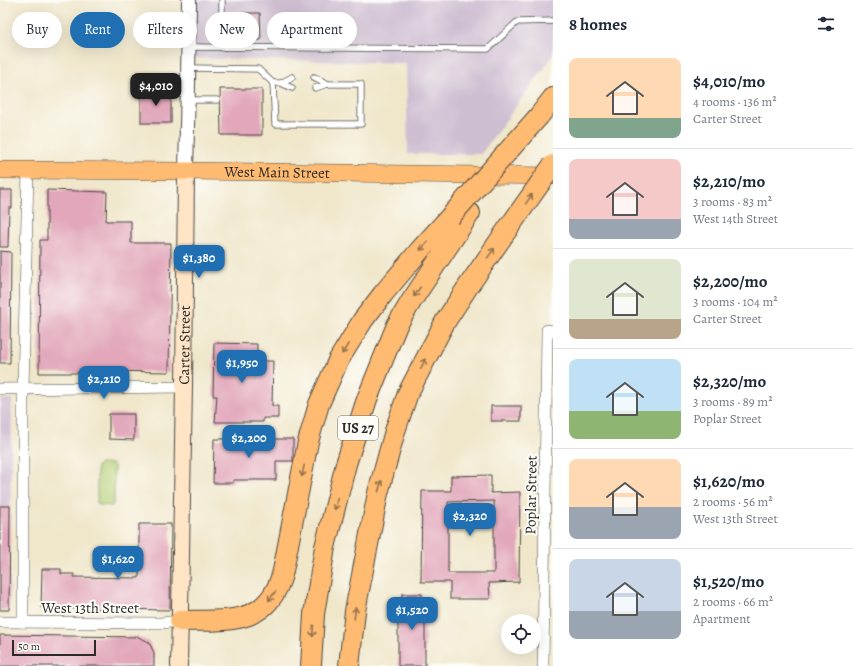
<!DOCTYPE html>
<html lang="en">
<head>
<meta charset="utf-8">
<style>
  :root { --surface:#fff; --page:#f2f2f3; --text:#1f2937; --muted:#747a83; --line:#e0e1e3; --accent:#1f6fb2 }
  body { margin:0; font-family:Alegreya,serif; background:var(--page); color:var(--text); height:100vh; display:flex; flex-direction:column; font-size:15px; white-space:nowrap }
  * { box-sizing:border-box; margin:0 }
  p { font-size:13px; color:var(--muted) }
  .icon { flex:none; width:22px; height:22px; fill:none; stroke:currentColor; stroke-width:2; stroke-linecap:round; stroke-linejoin:round }
  .map { position:relative; flex:1; overflow:hidden }
  .sheet { display:flex; flex-direction:column; background:var(--surface); width:300px }
  .sheet>* { flex:none }
  .guide { position:absolute; left:12px; top:12px; width:380px; height:36px; display:flex; gap:8px }
  .tools { position:absolute; left:501px; top:614px; display:grid; gap:8px }
  .tools a { display:grid; place-items:center; width:40px; height:40px; border-radius:50%; background:var(--surface); box-shadow:0 4px 16px #0002; font-size:20px }
  .scale { position:absolute; left:12px; bottom:10px; width:84px; box-sizing:border-box; padding-left:4px; border:2px solid #2b2b2b; border-top:0; font-size:11px; line-height:14px; white-space:nowrap; color:#2b2b2b; -webkit-text-stroke:3px #fdfcf7; paint-order:stroke }
  .price { position:absolute; translate:-50% -34px; padding:0 9px; border-radius:8px; background:var(--accent); color:#fff; font-size:13px; line-height:26px; filter:drop-shadow(0 1px 2px #0008) }
  .price::after { content:''; position:absolute; left:50%; top:24px; width:12px; height:9px; margin-left:-6px; background:inherit; clip-path:polygon(0 0,100% 0,50% 100%) }
  .price.active { background:#222; color:#fff }
  ul { padding:0; list-style:none }
  li { display:flex; align-items:center; gap:12px; height:100px; padding:0 16px }
  li+li { border-top:1px solid var(--line) }
  li span { display:grid; place-items:center; flex:none; width:112px; height:80px; border-radius:8px; color:#555 }
  li>.icon { margin-inline-start:auto }
  span .icon { width:48px; height:48px; fill:#fffc; stroke-width:1 }
  li b { font-size:17px }
  h2 { display:flex; justify-content:space-between; align-items:center; height:48px; padding:0 16px; font-size:17px }
  .pill { padding:0 14px; border-radius:18px; background:var(--surface); box-shadow:0 4px 16px #0002; font-size:14px; line-height:36px }
  .pill.active { background:var(--accent); color:#fff }
  main { display:flex; flex:1; min-height:0 }
  .map>svg:first-child { display:block }
  .industrial { fill:#cebed2 }
  .green { fill:#b3ce74; stroke:#6f7c50 }
  .building { fill:#e2a7bb; fill-rule:evenodd }
  .lines { fill:none; stroke-linecap:round; stroke-linejoin:round }
  .service-casing { stroke:#494743; stroke-width:7 }
  .minor-casing { stroke:#494743; stroke-width:12 }
  .tertiary-casing { stroke:#494743; stroke-width:16 }
  .secondary-casing { stroke:#494743; stroke-width:18 }
  .primary-casing { stroke:#494743; stroke-width:18 }
  .motorway-casing { stroke:#494743; stroke-width:22 }
  .service { stroke:#fff; stroke-width:5.5 }
  .minor { stroke:#fff; stroke-width:11 }
  .tertiary { stroke:#fff; stroke-width:14 }
  .secondary { stroke:#ffe4c6; stroke-width:16 }
  .primary { stroke:#ffbb71; stroke-width:17 }
  .motorway { stroke:#ffbb71; stroke-width:20 }
  .motorway-bridge-casing { stroke:#494743; stroke-width:22; stroke-linecap:butt }
  .motorway-bridge { stroke:#ffbb71; stroke-width:20 }
  .oneway { stroke:#95734e }
  .labels { text-anchor:middle; stroke-width:4; stroke-linejoin:round; paint-order:stroke }
  .shield { fill:#fdfcf7; stroke:#6a6a68; stroke-width:1 }
  .shield-label { font-size:14px; font-weight:bold; fill:#2b2b2b }
  .street-label { font-size:15px; fill:#2b2b2b; stroke:#fdfcf7 }
</style>
</head>
<body>
<main>
<div class="map">
<svg width="553" height="666" viewBox="0 0 553 666">
  <rect width="100%" height="100%" fill="#fdfcf7"/>
  <filter id="ink" filterUnits="userSpaceOnUse"><feTurbulence type="fractalNoise" baseFrequency=".025" numOctaves="2"/><feDisplacementMap in="SourceGraphic" scale="8" xChannelSelector="R" yChannelSelector="G"/><feConvolveMatrix kernelMatrix="1 2 1 2 8 2 1 2 1" color-interpolation-filters="sRGB"/></filter>
  <filter id="wash" filterUnits="userSpaceOnUse"><feTurbulence type="fractalNoise" baseFrequency=".012" numOctaves="4" result="noise"/><feDisplacementMap in="SourceGraphic" scale="16" xChannelSelector="R" yChannelSelector="G"/><feGaussianBlur stdDeviation="0.9" result="paint"/><feColorMatrix in="noise" values="0 0 0 0 0 0 0 0 0 0 0 0 0 0 0 0 0 1.4 0 .05"/><feComposite in="paint" operator="in"/></filter>
  <g filter="url(#wash)">
    <rect width="100%" height="100%" fill="#f0e7cb"/>
    <g class="industrial">
      <path d="M189,0h364v56l-72,98h-73l-2,-91 -218,-5z"/>
      <path d="M0,399h12l-3,211h-9z"/>
    </g>
    <path class="green" d="M100,464h12l2,2v33l-1,5 -1,2 -13,-1 -2,-2v-37z"/>
    <g id="blocks">
      <g class="building">
        <path d="M236,13h24l1,27 -25,1z"/>
        <path d="M220,89h42v46h-41z"/>
        <path d="M171,90v33h-30v-32z"/>
        <path d="M0,190h12v18h-3l-1,39h-8z"/>
        <path d="M47,190l60,2 -1,29h25v22h40l-2,129 -67,-1 -1,2h-62l1,-133h7z"/>
        <path d="M0,251l11,1 -1,111h-10z"/>
        <path d="M214,343l43,1v17h16l-1,45h6v12h-15v4h-48l2,-26h-4z"/>
        <rect x="491" y="406" width="30" height="15"/>
        <path d="M109,414h25v26l-25,-1z"/>
        <path d="M214,439h79v22h-17v19h-43v3h-20z"/>
        <path d="M491,475v18l29,-1 -1,90 -30,1 1,16h-40v-17h-29l1,-91h29v-15zM494,501v72h-46v-71z"/>
        <path d="M0,506h10l-1,104h-9z"/>
        <path d="M139,524h32l-1,86 -129,-2 1,-39h19v5h13v3l65,1z"/>
        <path d="M402,594h20v8h3v64h-27v-65h4z"/>
        <path d="M0,635l138,2 11,5 5,11v13h-154z"/>
      </g>
    </g>
  </g>
  <g filter="url(#ink)">
    <use href="#blocks" fill-opacity="0" stroke="#494743" stroke-width="1"/>
    <g class="lines">
      <g class="service-casing">
        <g id="service">
          <path d="M222,0v48"/>
          <path d="M189,47l299,2 29,-27 36,-1"/>
          <path d="M189,68l69,1 15,14 2,41h86v-40h-33l-13,4"/>
          <path d="M314,77l14,7"/>
          <path d="M273,83h8l11,5"/>
          <path d="M281,83l11,-6"/>
          <path d="M188,100h29"/>
        </g>
      </g>
      <g class="minor-casing">
        <g id="minor">
          <path d="M0,389l184,-2"/>
          <path d="M0,622l161,1 19,-2"/>
          <path d="M23,622v-233l5,-218"/>
          <path d="M543,666l4,-336 6,1"/>
        </g>
      </g>
      <g class="tertiary-casing">
        <path id="tertiary" d="M186,171l2,-87 1,-84"/>
      </g>
      <g class="secondary-casing">
        <g id="secondary">
          <path id="s1" d="M179,666l5,-279 2,-216"/>
        </g>
      </g>
      <g class="primary-casing">
        <g id="primary">
          <path id="s2" d="M0,170l186,1 367,5"/>
        </g>
      </g>
      <g class="motorway-casing">
        <g id="motorway">
          <path d="M539,116l14,-18"/>
          <path d="M180,621c47,-1 89,6 103,-50l25,-129 11,-38 19,-43 25,-41 20,-26 37,-44 30,-33"/>
          <path d="M311,666l3,-52 11,-67 21,-83 21,-65 30,-74 15,-25 58,-87"/>
          <path d="M349,666l6,-55 23,-118 17,-62 13,-38 37,-71 22,-34 40,-58"/>
        </g>
      </g>
      <use href="#service" class="service"/>
      <use href="#minor" class="minor"/>
      <use href="#tertiary" class="tertiary"/>
      <use href="#secondary" class="secondary"/>
      <use href="#primary" class="primary"/>
      <use href="#motorway" class="motorway"/>
      <g class="motorway-bridge-casing">
        <g id="motorway-bridge">
          <path d="M450,217l89,-101"/>
          <path d="M507,230l46,-65"/>
        </g>
      </g>
      <use href="#motorway-bridge" class="motorway-bridge"/>
    </g>
    <defs><path id="oneway-shaft" d="M-6 0H5M1.5-3L5.5 0L1.5 3" fill="none" stroke-width="1.6" stroke-linecap="round" stroke-linejoin="round"/></defs>
    <g class="oneway">
      <use href="#oneway-shaft" transform="translate(529 199) rotate(-55)"/>
      <use href="#oneway-shaft" transform="translate(424 246) rotate(133)"/>
      <use href="#oneway-shaft" transform="translate(491 253) rotate(-55)"/>
      <use href="#oneway-shaft" transform="translate(417 292) rotate(124)"/>
      <use href="#oneway-shaft" transform="translate(345 349) rotate(122)"/>
      <use href="#oneway-shaft" transform="translate(423 364) rotate(-64)"/>
      <use href="#oneway-shaft" transform="translate(303 471) rotate(101)"/>
      <use href="#oneway-shaft" transform="translate(380 486) rotate(-75)"/>
      <use href="#oneway-shaft" transform="translate(336 504) rotate(104)"/>
      <use href="#oneway-shaft" transform="translate(272 596) rotate(127)"/>
      <use href="#oneway-shaft" transform="translate(355 613) rotate(-82)"/>
      <use href="#oneway-shaft" transform="translate(313 631) rotate(94)"/>
    </g>
  </g>
  <g class="labels">
    <rect class="shield" x="338" y="416" width="40" height="24" rx="3"/>
    <g class="shield-label">
      <text x="358" y="433">US 27</text>
    </g>
    <g class="street-label">
      <text dy="5" stroke="none"><textPath href="#s2" startOffset="277">West Main Street</textPath></text>
      <text dy="5" stroke="none"><textPath href="#s1" startOffset="321">Carter Street</textPath></text>
      <text transform="translate(531 495) rotate(-89)" y="5">Poplar Street</text>
      <text x="90" y="613">West 13th Street</text>
    </g>
  </g>
</svg>
<div class="tools">
<a><svg class="icon" aria-label="locate" viewBox="0 0 24 24"><circle cx="12" cy="12" r="6"/><path d="M12 2v4M12 18v4M2 12h4M18 12h4"/></svg></a>
</div>
<div class="scale">50 m</div>
<b class="price active" style="left:156px;top:107px">$4,010</b>
<b class="price" style="left:199px;top:279px">$1,380</b>
<b class="price" style="left:242px;top:384px">$1,950</b>
<b class="price" style="left:104px;top:400px">$2,210</b>
<b class="price" style="left:249px;top:459px">$2,200</b>
<b class="price" style="left:470px;top:537px">$2,320</b>
<b class="price" style="left:118px;top:580px">$1,620</b>
<b class="price" style="left:412px;top:631px">$1,520</b>
<div class="guide">
<a class="pill">Buy</a>
<a class="pill active">Rent</a>
<a class="pill">Filters</a>
<a class="pill">New</a>
<a class="pill">Apartment</a>
</div>
</div>
<section class="sheet">
<h2>8 homes<svg class="icon" aria-label="filters" viewBox="0 0 24 24"><path d="M4 7h16M4 17h16"/><circle cx="9" cy="7" r="2"/><circle cx="15" cy="17" r="2"/></svg></h2>
<ul>
<li><span style="background:linear-gradient(#ffd9b3 75%,#7fa58c 0)"><svg class="icon" aria-label="home" viewBox="0 0 24 24"><path d="M3 11l9-7 9 7M6 9v11h12V9"/></svg></span><div><b>$4,010/mo</b><p>4 rooms · 136 m²</p><p>Carter Street</p></div></li>
<li><span style="background:linear-gradient(#f6c9c9 75%,#9aa5b1 0)"><svg class="icon" aria-label="home" viewBox="0 0 24 24"><path d="M3 11l9-7 9 7M6 9v11h12V9"/></svg></span><div><b>$2,210/mo</b><p>3 rooms · 83 m²</p><p>West 14th Street</p></div></li>
<li><span style="background:linear-gradient(#dfe7d0 75%,#b9a48a 0)"><svg class="icon" aria-label="home" viewBox="0 0 24 24"><path d="M3 11l9-7 9 7M6 9v11h12V9"/></svg></span><div><b>$2,200/mo</b><p>3 rooms · 104 m²</p><p>Carter Street</p></div></li>
<li><span style="background:linear-gradient(#bfe0f5 65%,#8fb573 0)"><svg class="icon" aria-label="home" viewBox="0 0 24 24"><path d="M3 11l9-7 9 7M6 9v11h12V9"/></svg></span><div><b>$2,320/mo</b><p>3 rooms · 89 m²</p><p>Poplar Street</p></div></li>
<li><span style="background:linear-gradient(#ffd9b3 60%,#9aa5b1 0)"><svg class="icon" aria-label="home" viewBox="0 0 24 24"><path d="M3 11l9-7 9 7M6 9v11h12V9"/></svg></span><div><b>$1,620/mo</b><p>2 rooms · 56 m²</p><p>West 13th Street</p></div></li>
<li><span style="background:linear-gradient(#c9d6e8 65%,#9aa5b1 0)"><svg class="icon" aria-label="home" viewBox="0 0 24 24"><path d="M3 11l9-7 9 7M6 9v11h12V9"/></svg></span><div><b>$1,520/mo</b><p>2 rooms · 66 m²</p><p>Apartment</p></div></li>
</ul>
</section>
</main>
</body>
</html>
